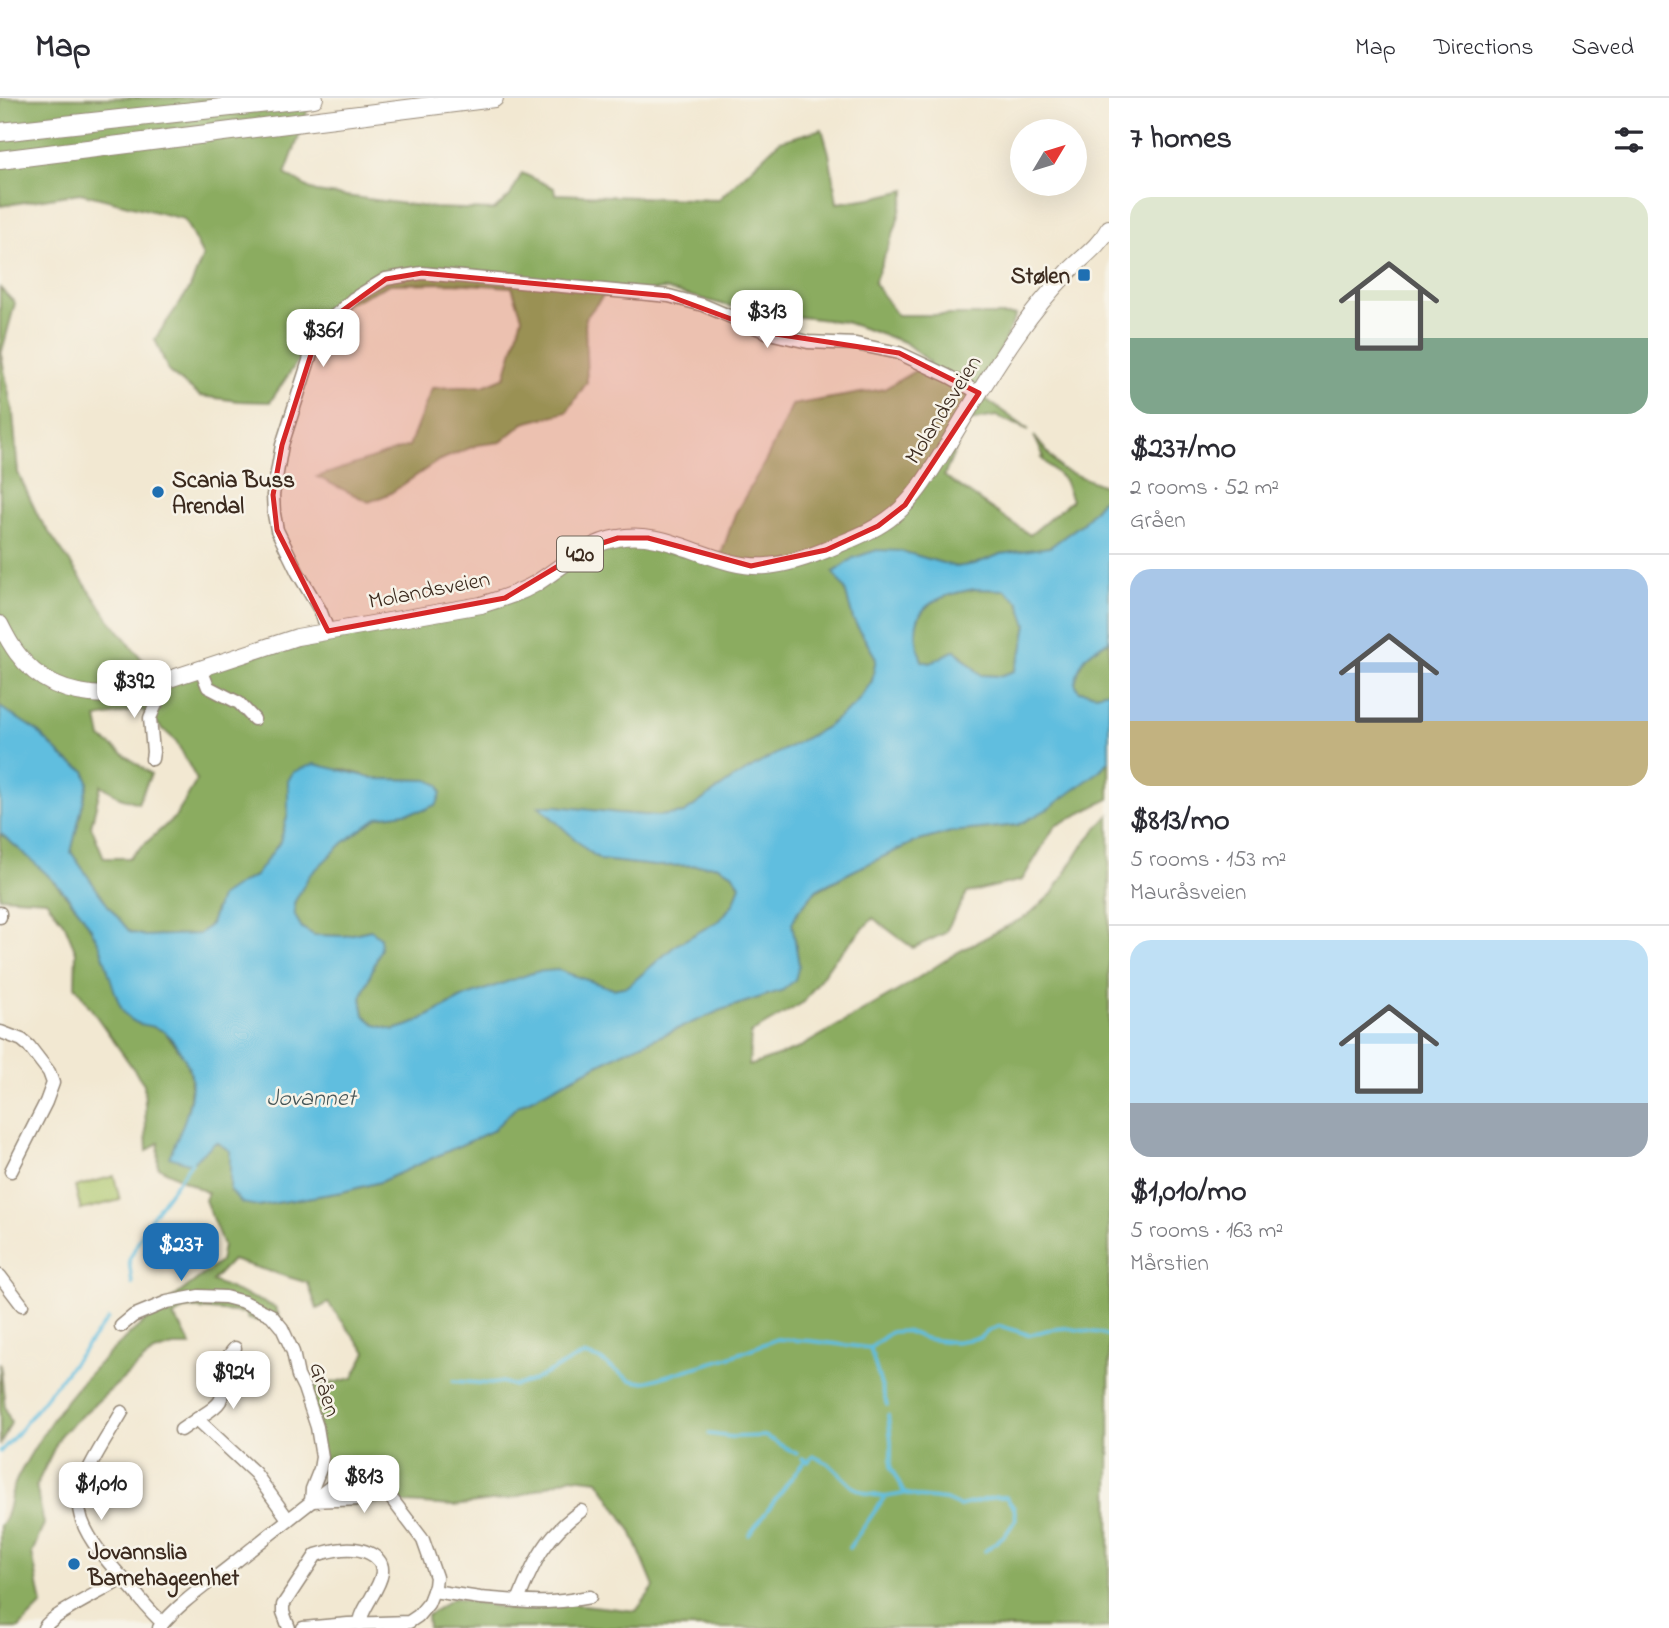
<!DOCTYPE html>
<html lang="en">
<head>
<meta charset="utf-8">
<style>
  :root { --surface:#fff; --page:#f2f2f3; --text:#2b2b33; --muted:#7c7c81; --line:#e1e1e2; --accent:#1f6fb2 }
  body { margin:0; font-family:"Indie Flower",sans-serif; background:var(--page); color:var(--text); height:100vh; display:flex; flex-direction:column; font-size:26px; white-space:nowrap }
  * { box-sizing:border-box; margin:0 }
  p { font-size:23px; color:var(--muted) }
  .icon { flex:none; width:38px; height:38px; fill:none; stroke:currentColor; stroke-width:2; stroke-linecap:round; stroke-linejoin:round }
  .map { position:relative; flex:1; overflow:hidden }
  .drawer { display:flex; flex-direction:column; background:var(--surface); width:560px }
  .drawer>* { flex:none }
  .needle { width:46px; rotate:52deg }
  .buttons { position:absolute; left:1010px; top:21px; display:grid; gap:14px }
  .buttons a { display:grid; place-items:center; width:77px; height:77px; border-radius:50%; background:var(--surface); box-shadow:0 7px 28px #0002; font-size:35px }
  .price { position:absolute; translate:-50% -60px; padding:0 16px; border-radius:14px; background:#fff; color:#222; font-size:23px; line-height:46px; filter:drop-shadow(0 2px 4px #0008) }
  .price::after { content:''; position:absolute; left:50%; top:42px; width:21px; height:16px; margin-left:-10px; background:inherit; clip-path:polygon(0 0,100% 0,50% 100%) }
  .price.selected { background:var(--accent); color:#fff }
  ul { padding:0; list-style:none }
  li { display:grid; align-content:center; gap:14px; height:371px; padding:0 21px }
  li+li { border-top:2px solid var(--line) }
  li span { display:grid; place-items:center; height:217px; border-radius:21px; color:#555 }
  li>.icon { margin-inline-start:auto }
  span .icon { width:126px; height:126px; fill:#fffc; stroke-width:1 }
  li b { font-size:30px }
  h2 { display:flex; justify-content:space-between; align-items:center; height:84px; padding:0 21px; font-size:30px }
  header { display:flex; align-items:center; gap:42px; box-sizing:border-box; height:98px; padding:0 35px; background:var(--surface); border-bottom:2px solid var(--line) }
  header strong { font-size:33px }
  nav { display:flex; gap:38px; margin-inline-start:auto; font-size:24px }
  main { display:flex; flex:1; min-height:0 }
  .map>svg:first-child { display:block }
  .green { fill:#afc86e; stroke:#757946; stroke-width:2 }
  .forest { fill:#8bac61; stroke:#636b40; stroke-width:2; fill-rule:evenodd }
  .water { fill:#61bedf; stroke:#4e747e; stroke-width:2; fill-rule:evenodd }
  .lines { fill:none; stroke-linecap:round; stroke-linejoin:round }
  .stream { stroke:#61bedf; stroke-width:3.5 }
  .minor-casing { stroke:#968978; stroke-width:15 }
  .major-casing { stroke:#968978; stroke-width:18 }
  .highway-casing { stroke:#968978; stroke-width:20 }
  .minor { stroke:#fff; stroke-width:12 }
  .major { stroke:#fff; stroke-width:16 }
  .highway { stroke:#fff; stroke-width:18 }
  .marked { fill:#d62828; fill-opacity:0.2; stroke:#d62828; stroke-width:5; stroke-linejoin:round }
  .poi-dot { fill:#1f6fb2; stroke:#f7f3e8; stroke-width:2.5 }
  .labels { text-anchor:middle; stroke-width:5; stroke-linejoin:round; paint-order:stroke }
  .shield { fill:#f7f3e8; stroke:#73665b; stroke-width:2 }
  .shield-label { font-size:21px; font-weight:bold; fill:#3b2a1e }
  .poi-label { font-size:23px; font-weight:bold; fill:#3b2a1e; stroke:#f7f3e8; text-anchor:start }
  .street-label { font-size:23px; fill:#3b2a1e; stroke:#f7f3e8 }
  .water-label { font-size:24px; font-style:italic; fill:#465658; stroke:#f7f3e8 }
</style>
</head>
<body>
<header>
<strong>Map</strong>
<nav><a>Map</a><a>Directions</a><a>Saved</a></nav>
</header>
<main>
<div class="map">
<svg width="1109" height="1530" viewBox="0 0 1109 1530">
  <rect width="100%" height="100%" fill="#f7f3e8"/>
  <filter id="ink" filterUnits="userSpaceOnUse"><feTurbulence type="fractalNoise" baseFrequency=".0143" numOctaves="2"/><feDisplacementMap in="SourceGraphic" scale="14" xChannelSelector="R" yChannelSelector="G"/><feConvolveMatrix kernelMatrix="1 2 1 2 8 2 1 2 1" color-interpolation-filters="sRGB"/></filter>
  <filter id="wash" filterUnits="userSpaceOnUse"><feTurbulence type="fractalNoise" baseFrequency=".00686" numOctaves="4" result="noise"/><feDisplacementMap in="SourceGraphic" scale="28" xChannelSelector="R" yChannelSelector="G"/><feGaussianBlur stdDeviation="1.57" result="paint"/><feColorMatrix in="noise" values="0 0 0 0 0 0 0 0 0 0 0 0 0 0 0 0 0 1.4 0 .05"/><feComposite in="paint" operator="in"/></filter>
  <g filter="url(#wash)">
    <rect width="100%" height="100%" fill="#f2e8d2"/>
    <path class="green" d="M114,1078l6,24 -39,10 -6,-23z"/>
    <g class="forest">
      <path d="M0,0h308l-2,20 -21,56 31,18 119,16 59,2 16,-14 12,-23 32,15 1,6 163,6 62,-59 42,-12 7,24 8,50 40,-6 29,-7 -10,36 -22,57 23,32h119l-36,80 49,35 -33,-14 -28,5 -24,55 86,59 42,-35 -8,-20 -23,-22 3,-1 -10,-21 27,33 48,19v4l-26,31 -33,24 -49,7 -26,10 -19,3 -55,-16 -68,21 12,17 8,30 23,39 -4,23 -17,24 -30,23 -53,28 -41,24 -47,33 -26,3 -40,-3 -62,-7h-17l62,54 54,6 61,-1 16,8 8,12 -6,18 -14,17 -44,25 -47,41 -16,3 -55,-19 -94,27 -51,27 -19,6 -18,-5 -12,-10 -3,-17 20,-50 -10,-18 -27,6 -30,-1 -12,-7 -7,-12 -1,-13 14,-27 35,-33 35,-26 46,-7 17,-17 -3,-8 -10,-5 -50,-1 -36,-10 -54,12v33l-8,28 -25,34 -14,7 -26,26 -4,15 -12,10 -54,2 -15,-4 -21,-25 -38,-55 17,-69 -3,-12 -19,-11 -29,-29 -37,-24v-419l15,15 -14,52 12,59 5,59 21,45 71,102 38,47 18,10 59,-16 245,-54 100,-44 53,-19 60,11h38l14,-41 31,-54 26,-55 92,-16 46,-27 -26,-20 -59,-20 -62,-7 -58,-10 -60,-16 -62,7 -18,23 2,63 -20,30 -43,11 -23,19 -24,3 -39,16 -49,33 -20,8 -52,-25 92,-31 23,-58 51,-2 22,-9 17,-60 -10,-30 -60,-4 -62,1 -48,22 -39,47 -33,49 -31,-1 -39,-5 -31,-24 -14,-33 35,-51 13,-32 -19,-37 -104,-26 -80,13zM141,611l35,32 21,39 -21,36 -47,42h-25l-13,-32 10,-41 19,12 18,6 13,-29 -50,-36 -4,-20z"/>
      <path d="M975,491l31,1 13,12 8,23 -5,26 -8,20 -14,5 -19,-1 -21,-21 -30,9 -8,-2c-18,-51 6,-63 53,-72z"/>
      <path d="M1109,543v50l-13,3 -17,-3 -4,-8c6,-25 11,-30 34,-42z"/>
      <path d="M1109,663v38l-54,27 -33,54 -55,13 -22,40 -32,15 -40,-30 -40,43 -29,41 -53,31 -2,33 48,-17 104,-60 57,-37 69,-36 25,-22 33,-52 24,-27v812l-21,1h-660l-1,-12 26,-18 61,12 61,-6 61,7 18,-24 -23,-56 -33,-51 -27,-3 -57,21 -60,8 -63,-4 -62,4 -9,-56 -14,-61 47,-11 13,-26 -38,-49 -11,6 -9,-26 -76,-23 -20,21 63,26 11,23 -18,-8 -20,-3 -3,-6 -58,-5 -14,9 9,11 9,18h-18l-21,7 -91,81 -25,52 8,38 -12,29 10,52 -23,23h-19v-102c11,-14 8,-24 14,-40 6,-16 20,-37 29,-52 41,-68 114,-125 177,-172l3,-17 -18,-45 3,-7 -50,-26 1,-25 -12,9 -3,-67 -69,-98 1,-34 -11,-27 -19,-25 -46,-3v-64l41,34 41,47 17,29 10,28 41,55 14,5 21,27 6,18 -1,21 -4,20 -16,40 22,5 23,-20 15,8v41l28,15 84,-14 38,-10 112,-51 25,-25 106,-54 101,-43 59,-19 16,-25 -7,-42 6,-12 18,-20 39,-21 57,-27 39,-11 67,-7 79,-52z"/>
      <path d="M0,1264l5,45 6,16 -11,22z"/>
    </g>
    <path class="water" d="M1109,394v149c-23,12 -28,17 -34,42l4,8 17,3 13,-3v70l-12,12 -49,36 -30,16 -67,7 -39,11 -57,27 -39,20 -18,21 -6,12 7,42 -4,15 -12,10 -59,19 -101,43 -106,54 -25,25 -112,51 -38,10 -84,14 -16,-3 -12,-13v-39l-14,-9 -24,20 -4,1 -19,-6c11,-24 26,-56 22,-82 -2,-12 -19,-39 -28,-44 -15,-9 -25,-2 -38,-17 -10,-12 -18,-53 -26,-70 -21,-46 -62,-80 -99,-111v-126l37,24 29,29 19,11 3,11 -17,70 38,55 21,25 15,4 54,-2 12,-10 9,-27 21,-14 14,-7 25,-34 8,-28v-33l5,-9 21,-8 64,15 50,1 11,5 2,8 -4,11 -13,6 -46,7 -35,26 -34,33 -15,27 1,13 7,12 12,7 30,1 27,-6 9,7 1,11 -20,50 3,17 12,10 18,5 19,-6 51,-27 71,-25 23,-2 55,19 15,-3 48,-41 44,-25 14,-17 6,-18 -8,-12 -16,-8 -61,1 -54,-6 -13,-9 -49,-45h17l62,7 40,3 26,-3 47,-33 41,-24 53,-28 30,-23 17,-24 4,-23 -23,-39 -8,-30 -12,-16 20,-15 24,-8 24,1 55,16 19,-3 26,-10 49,-7 33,-24zM974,491l31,1 14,12 8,23 -5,26 -8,20 -14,5 -19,-1 -26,-25 -25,13 -8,-2c-18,-51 6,-63 52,-72z"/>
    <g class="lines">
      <g class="stream">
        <path d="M132,1186l-3,-24 19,-38 44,-60"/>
        <path d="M870,1250l17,57"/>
        <path d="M453,1283l38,3 11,-2 12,4 20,-6 40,-21 12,-4 13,4 31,21 10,2 9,-1 78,-23 50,-19 34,2 59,7 21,-16 15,-1 21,8 26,3 26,-4 11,-8 10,-4 30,9 17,-5 18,-2 35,5 9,4"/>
        <path d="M888,1317l3,26v27l13,25 15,4 27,3 13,6 37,-9h10l8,11 2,11 -10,15 -21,17"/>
        <path d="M709,1336l23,3 33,-1 32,18"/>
        <path d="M0,1354l15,-16 93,-117"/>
        <path d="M802,1360l6,4 5,-6 15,7 25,24 15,7 17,3 18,-3"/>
        <path d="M749,1437l56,-75"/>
        <path d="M849,1450l35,-50"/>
      </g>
    </g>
  </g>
  <g filter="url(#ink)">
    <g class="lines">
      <g class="minor-casing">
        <g id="minor">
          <path d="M328,533l-8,-21 -22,-37 -21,-43 -3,-16 -1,-19 9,-50 31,-97 18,-29 22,-20 33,-20 36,-6 247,23 34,9 66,28 39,9 48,2 43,9 49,23 31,17"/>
          <path d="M201,571l7,18 31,16 15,16"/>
          <path d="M152,661l1,-7 -3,-34 13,-30 -1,-6"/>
          <path d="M0,815v4"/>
          <path d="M1,934l21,8 7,6 20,26 4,11 -7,19 -35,69"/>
          <path d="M0,1178l22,29"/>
          <path d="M121,1228l12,-10 34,-14 32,-6 26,1 19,5 27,13 11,13 11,24 5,24 6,12 13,39 5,30 -2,12 -8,20 -1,12 49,-2 8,-1 8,-7 1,-10"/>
          <path d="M235,1250c-7,7 -14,20 -14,31 -1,8 3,15 -1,22 -5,8 -16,13 -23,18l58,54 33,46"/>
          <path d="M122,1314c-13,23 -41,62 -43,88 -3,32 35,68 55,91 9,11 18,23 29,32"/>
          <path d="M181,1332l16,-11"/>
          <path d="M433,1493l47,7 38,3c15,-38 28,-66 63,-90"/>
          <path d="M518,1503c25,3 48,0 72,-4"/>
          <path d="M44,1530c8,-14 62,-38 79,-50"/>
          <path d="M159,1530c19,-24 46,-42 70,-61 41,-33 82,-66 125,-98 8,-3 11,-1 18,4l51,67 13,37 -1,9 -7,18 -10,12 -9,6 -61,2 -45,4"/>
          <path d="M289,1530l-6,-16v-7l33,-50c16,-5 36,-10 53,-2 34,16 -9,50 -9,71"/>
        </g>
      </g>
      <g class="major-casing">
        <path id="major" d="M0,526c5,10 10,20 17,29 26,36 65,45 107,41l173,-57 184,-32c19,-6 37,-11 54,-21 26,-16 51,-41 83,-46 51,-10 97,32 149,28 23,-2 45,-10 66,-19 21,-9 43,-17 61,-32 23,-18 38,-46 54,-71 23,-38 45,-76 71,-112 15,-22 32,-42 50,-61 14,-14 30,-25 40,-43"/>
      </g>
      <g class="highway-casing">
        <g id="highway">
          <path d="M0,34l314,-34"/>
          <path d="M0,62l494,-62"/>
        </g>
      </g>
      <use href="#minor" class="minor"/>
      <use href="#major" class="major"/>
      <use href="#highway" class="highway"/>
    </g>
  </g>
  <path class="marked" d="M422,175l247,23 100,37 130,20 80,40 -74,112 -27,21 -52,24 -75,16 -103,-28h-30l-28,9 -85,51 -177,33 -51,-101 -4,-35 9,-50 31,-97 18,-29 55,-40z"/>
  <g class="poi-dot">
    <rect x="1077" y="170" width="14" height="14" rx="3.5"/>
    <circle cx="158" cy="394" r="7"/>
    <circle cx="74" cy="1466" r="7"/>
  </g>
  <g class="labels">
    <rect class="shield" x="557" y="438.5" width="46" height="35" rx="5"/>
    <g class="shield-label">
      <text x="580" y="463">420</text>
    </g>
    <g class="poi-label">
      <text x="1070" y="185" text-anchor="end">Stølen</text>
      <text x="172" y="389">Scania Buss<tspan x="172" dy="26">Arendal</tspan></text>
      <text x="88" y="1461">Jovannslia<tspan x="88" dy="26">Barnehageenhet</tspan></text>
    </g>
    <g class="street-label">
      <text transform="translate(942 311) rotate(-58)" y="8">Molandsveien</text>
      <text transform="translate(429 491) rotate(-11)" y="8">Molandsveien</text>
      <text transform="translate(326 1291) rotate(72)" y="8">Gråen</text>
    </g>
    <g class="water-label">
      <text x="311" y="1007">Jovannet</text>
    </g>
  </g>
</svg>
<div class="buttons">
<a><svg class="needle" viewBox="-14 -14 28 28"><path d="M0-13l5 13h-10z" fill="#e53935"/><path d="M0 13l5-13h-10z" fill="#7c7c81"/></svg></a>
</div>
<b class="price" style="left:767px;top:252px">$313</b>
<b class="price" style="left:323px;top:271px">$361</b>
<b class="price" style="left:134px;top:622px">$392</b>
<b class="price selected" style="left:181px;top:1185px">$237</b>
<b class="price" style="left:233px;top:1313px">$924</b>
<b class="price" style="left:364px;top:1417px">$813</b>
<b class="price" style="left:101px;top:1424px">$1,010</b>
</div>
<section class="drawer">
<h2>7 homes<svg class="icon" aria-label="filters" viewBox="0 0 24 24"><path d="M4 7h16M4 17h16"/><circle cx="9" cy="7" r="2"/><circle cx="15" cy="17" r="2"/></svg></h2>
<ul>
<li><span style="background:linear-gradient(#dfe7d0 65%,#7fa58c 0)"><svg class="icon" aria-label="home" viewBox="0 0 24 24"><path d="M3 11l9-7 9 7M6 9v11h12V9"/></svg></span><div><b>$237/mo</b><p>2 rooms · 52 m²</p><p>Gråen</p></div></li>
<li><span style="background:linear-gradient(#a9c7e8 70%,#c2b280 0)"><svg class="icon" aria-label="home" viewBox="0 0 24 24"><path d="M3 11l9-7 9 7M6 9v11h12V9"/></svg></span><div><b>$813/mo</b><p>5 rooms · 153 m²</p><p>Mauråsveien</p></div></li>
<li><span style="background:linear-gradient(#bfe0f5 75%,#9aa5b1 0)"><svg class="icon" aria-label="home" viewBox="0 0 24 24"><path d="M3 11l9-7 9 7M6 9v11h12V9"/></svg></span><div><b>$1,010/mo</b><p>5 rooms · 163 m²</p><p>Mårstien</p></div></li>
</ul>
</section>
</main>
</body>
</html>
